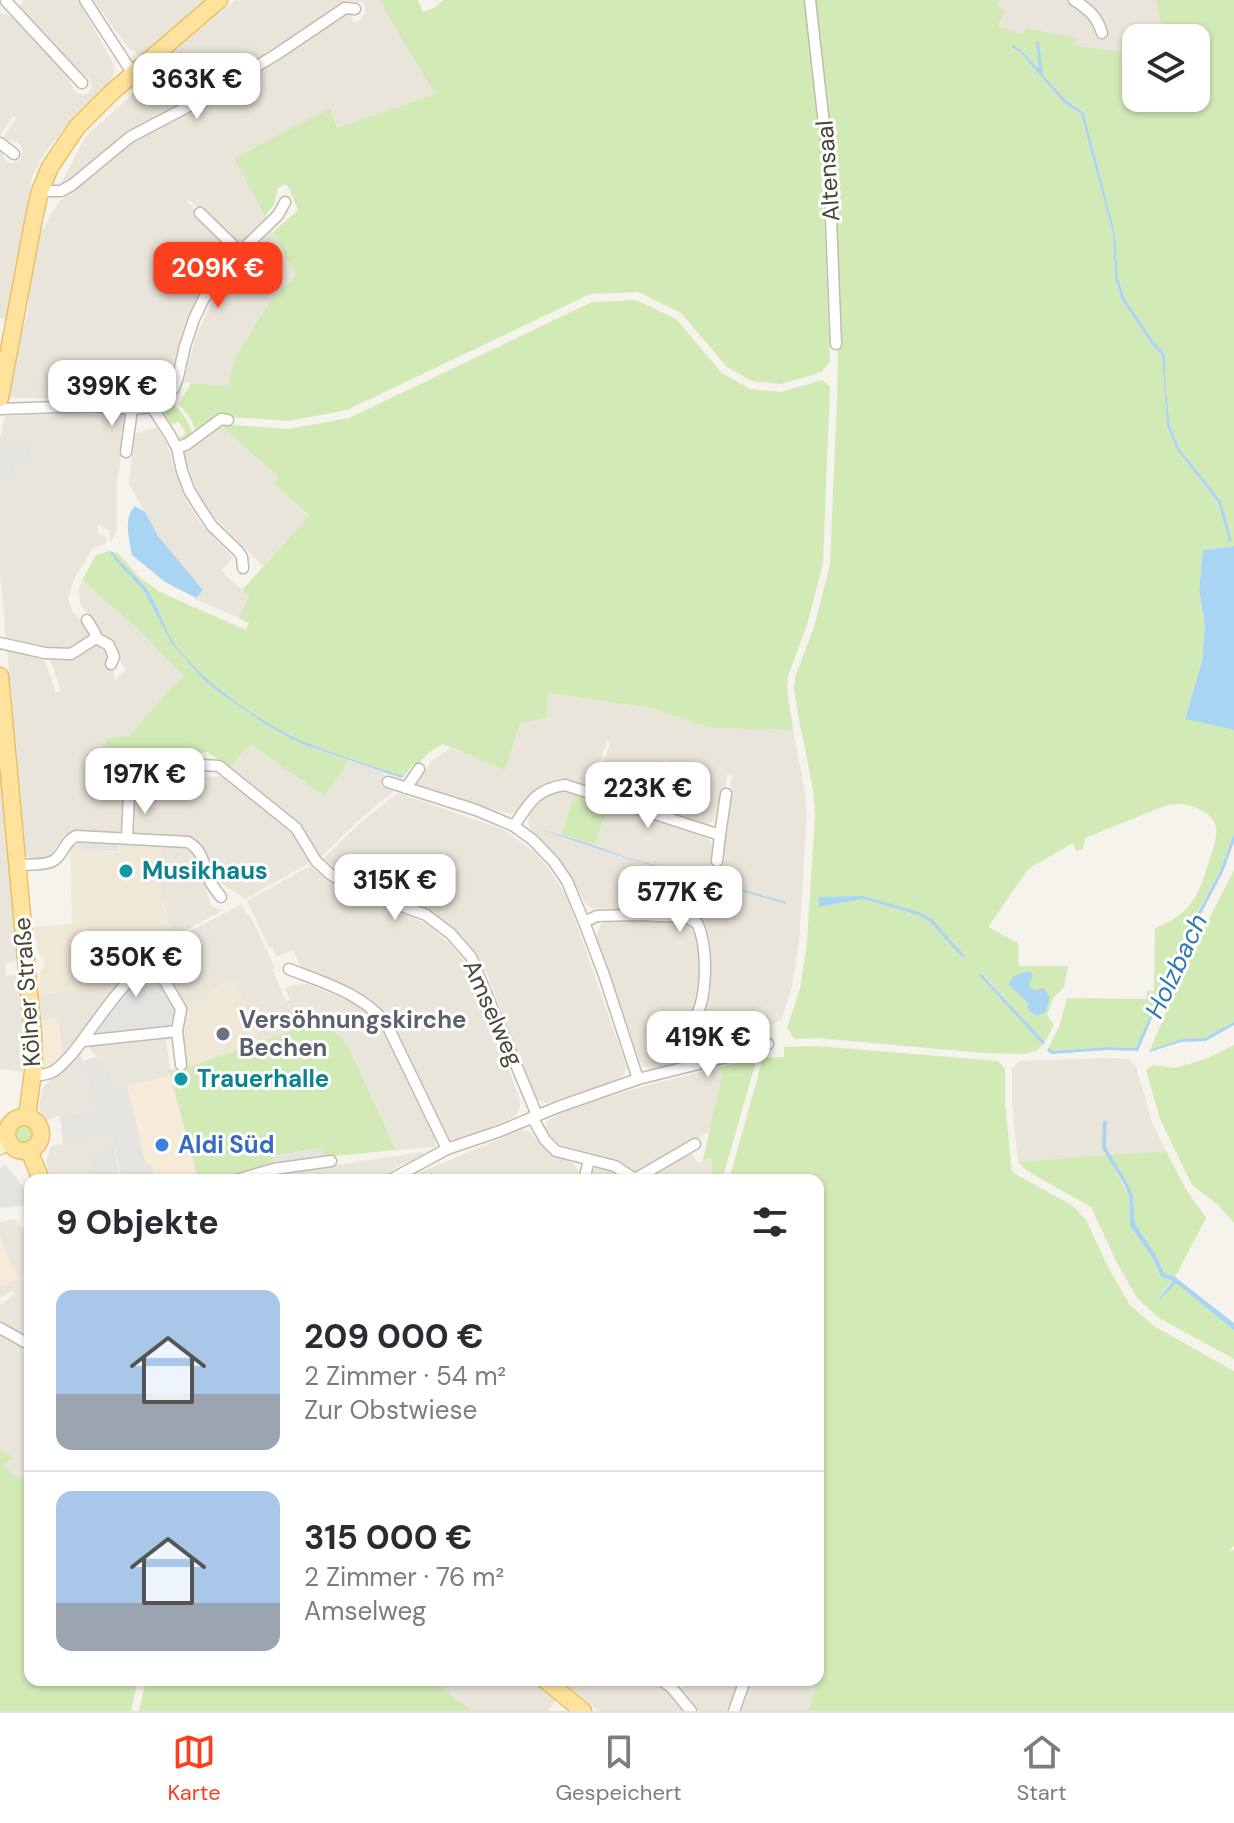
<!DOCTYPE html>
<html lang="de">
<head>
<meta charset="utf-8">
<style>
  :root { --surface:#fff; --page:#f7f7f7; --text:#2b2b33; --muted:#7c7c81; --line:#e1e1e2; --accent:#fc3f1d }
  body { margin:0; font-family:"DM Sans",sans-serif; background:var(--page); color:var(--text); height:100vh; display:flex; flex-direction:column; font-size:30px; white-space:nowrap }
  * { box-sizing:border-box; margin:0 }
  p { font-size:26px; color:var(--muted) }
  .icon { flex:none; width:44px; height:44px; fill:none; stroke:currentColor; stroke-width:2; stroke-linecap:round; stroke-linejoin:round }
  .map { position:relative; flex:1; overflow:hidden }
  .details { position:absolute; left:24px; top:1174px; width:800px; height:512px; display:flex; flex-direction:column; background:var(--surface); border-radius:16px; box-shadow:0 2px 6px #0004 }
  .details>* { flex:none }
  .tools { position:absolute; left:1122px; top:24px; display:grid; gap:16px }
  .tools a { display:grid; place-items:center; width:88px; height:88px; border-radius:16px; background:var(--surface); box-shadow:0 2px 6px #0004; font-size:40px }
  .price { position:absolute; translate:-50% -68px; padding:0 18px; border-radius:16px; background:#fff; color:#222; font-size:26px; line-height:52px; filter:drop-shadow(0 2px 4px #0008) }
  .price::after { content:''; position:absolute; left:50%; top:48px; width:24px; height:18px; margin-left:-12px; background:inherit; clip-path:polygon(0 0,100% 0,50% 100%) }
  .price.active { background:var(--accent); color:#fff }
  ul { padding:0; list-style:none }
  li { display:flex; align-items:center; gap:24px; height:200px; padding:0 32px }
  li+li { border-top:2px solid var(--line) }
  li span { display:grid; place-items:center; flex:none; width:224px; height:160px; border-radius:16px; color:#555 }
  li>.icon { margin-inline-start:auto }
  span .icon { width:96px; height:96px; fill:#fffc; stroke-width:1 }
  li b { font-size:34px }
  h2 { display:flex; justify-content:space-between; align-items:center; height:96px; padding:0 32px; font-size:34px }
  .menu { display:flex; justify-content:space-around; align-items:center; height:112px; border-top:2px solid var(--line); background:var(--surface); font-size:22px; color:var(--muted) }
  .menu a { display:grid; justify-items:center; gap:4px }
  .menu .active { color:var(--accent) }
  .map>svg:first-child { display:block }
  .residential { fill:#eae5da; fill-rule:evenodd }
  .commercial { fill:#f7ead8 }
  .education { fill:#efe8d6 }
  .green { fill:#d2eab5; fill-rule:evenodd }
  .parking { fill:#e5e3e0 }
  .water { fill:#a9d4f2 }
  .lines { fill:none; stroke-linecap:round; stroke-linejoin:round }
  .minor-casing { stroke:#c2bbae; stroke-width:13 }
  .secondary-casing { stroke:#d6c79b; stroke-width:17 }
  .primary-casing { stroke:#e6c16a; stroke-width:19 }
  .minor { stroke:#fff; stroke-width:10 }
  .secondary { stroke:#fff3cd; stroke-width:14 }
  .primary { stroke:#ffe39c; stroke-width:16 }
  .culture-dot { fill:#0f9aa8; stroke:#fff; stroke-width:3 }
  .worship-dot { fill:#6b7280; stroke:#fff; stroke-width:3 }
  .shop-dot { fill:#3f7fe0; stroke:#fff; stroke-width:3 }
  .labels { text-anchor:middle; stroke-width:6; stroke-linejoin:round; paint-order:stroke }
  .street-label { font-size:24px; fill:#4b4439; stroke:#fff }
  .culture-label { font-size:24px; font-weight:bold; fill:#0d838f; stroke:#fff; text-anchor:start }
  .worship-label { font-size:24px; font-weight:bold; fill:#5b616d; stroke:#fff; text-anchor:start }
  .shop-label { font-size:24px; font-weight:bold; fill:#366cbe; stroke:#fff; text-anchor:start }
  .water-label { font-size:26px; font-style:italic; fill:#2e7ab2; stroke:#fff }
</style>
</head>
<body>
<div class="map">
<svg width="1234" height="1711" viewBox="0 0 1234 1711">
  <rect width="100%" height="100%" fill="#f6f3ec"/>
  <g class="residential">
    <path d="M23,0h55l37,67 -1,6 -6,11 -44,44 -22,29 -11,22 -3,34 -21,106 -7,-1v-167l7,11 6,1 8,-4 2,-9 -4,-7 -16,-5 13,-20 -2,-3 -14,20v-122l13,4 56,61 5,13 4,3h10l4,-9 -3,-8 -9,-3 -58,-62 -3,-4z"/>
    <path d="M93,0h114l-64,55 -3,1 -12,-9z"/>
    <path d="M235,0h144l57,94 -99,34 -5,-20 -95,54 29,55 -26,26 -5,-1 -34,-34 -2,1 -10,-9 -2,1 43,47 1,4 -15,18 -22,35 -13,31 -12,46 -10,13 -16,7 -9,1 -53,-4 -74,-1 11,-54 10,-31 1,-26 11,-58 3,1 10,-20 10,-12 79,-63 67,-35 60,-35 41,-26v-3l36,-24 5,3 2,7 8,-2 2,-6 3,-1 -2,-11 -16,1 -80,53 -84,48 -125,84 27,-52 59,-53 -2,-5z"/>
    <path d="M999,0h68l13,7v-7h76l8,38h-28v16l-64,-9 3,-7 -49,-10 -4,8 -24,-11 -2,-19z"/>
    <path d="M272,231l24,44 -26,27 -36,57 -6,27 -44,-4 11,-43 17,-39 23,-31z"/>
    <path d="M75,413l52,3 -10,67v48l-7,12 -1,-13 -12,-6 1,10 8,2 1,7 -15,6 -18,30 -6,20 5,14 14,12 3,11 -13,11 -13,3 -28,-2 -30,-8 -6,-68v-135l5,-21z"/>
    <path d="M220,424l60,55 -5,6 34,32 -46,49 -48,-48 -14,-20 -10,-22 -7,-23 2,-3z"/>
    <path d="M157,427l11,20 9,31 10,24 14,22 32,34 -12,13 28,25 -10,22 -44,-19 8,-9 -45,-54 -29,-52 5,-50z"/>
    <path d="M82,580l54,48 49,48 -18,16 -62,75 86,-2 2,14 28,-3 6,2 66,54 16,27 -1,5 -63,35 -31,-21 -9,-24 -48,-19 -27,-1 3,-32 4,-1 1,-6 -4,-2 -3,-5h-5l-2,46 -52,-2 -9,5 -14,20 -18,1 -5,-2 -19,-207 36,7 13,37 5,-2 -12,-35 49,-14 12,12 5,26 11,-10 -13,-19 -13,-14 -7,-16 -12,-16 -3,-13z"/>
    <path d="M548,693l104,15 58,20 83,2 12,61 2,23 -8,128 -7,45 -10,32 -15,8 -4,9 -26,7 1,5 -57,14 -4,-20h9l8,-8 9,-21 6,-22 1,-23 -1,-22 -7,-24 -6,-7 -9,-3 -96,-4 -6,-5 -18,-34 -18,-22 -18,-17 -3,-7 2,-11 11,-14 10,-5 17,-1 7,1 -14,41 34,10 13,-40 98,34 4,3 3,7 -1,16 10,1 10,-90h-5l-2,15h-4l-6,28 -4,4 -10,2 -49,-15 16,-47 -3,-2 -17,48 -54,-19 16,-46 -3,-2 -16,47 -24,-6 -18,1 -13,7 -17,20 -7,4 -11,-2 -84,-28 -1,-2 17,-22 17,-12 55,21 15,-46 27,-5zM536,828l49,14 41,15 160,46 -16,-3 -144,-42z"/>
    <path d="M250,744l74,52 25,-35 36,12 -4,13 13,5 -35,29 -38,37 -6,-3 -10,-20 -76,-65z"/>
    <path d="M0,754l19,207 -14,2 1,13 14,-1 7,97 -27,-3z"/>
    <path d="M398,793l104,36 31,22 16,18 16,25 7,17 53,152 1,6 -3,6 -6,5 -70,23 -9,-3 -6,-7 -45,-120 -12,-21 -13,-16 -19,-17 -17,-10 -67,-26 -15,-8 -21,-16 39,-38z"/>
    <path d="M161,845l20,1 13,7 5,9 11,42 8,6 7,-1 -54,29 -7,-35h-3z"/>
    <path d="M310,866l18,15 16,10 62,23 20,10 27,23 18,24 8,17 40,110 1,9 -3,7 -5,4 -53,22 -9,-1 -4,-7 -2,1 -61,-120 -16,-13 -60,-27 -7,-8 -7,-15 -17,7 -4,-10 -3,1 -22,-47z"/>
    <path d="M242,904l5,11h3l25,53 -3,2 14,31 4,-1 -5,-11 8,-4 14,-1 56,23 16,15 57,115 -1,1 1,9 -40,3 -49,-106 -45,-17 -113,40 -4,-1 -4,-37 5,-11v-6l-34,-50v-6l20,-15z"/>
    <path d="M608,920l77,1 5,2 4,4 6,24v26l-6,32 -7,6 -9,2 -7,8 7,38 -26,6 -8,-2 -4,-5 -44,-125 5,-13z"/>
    <path d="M108,987v9l-45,63 -5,-40 -17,1 -2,-26z"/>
    <path d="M171,1036l2,3 -7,1 5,35 -57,15 -6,-21 -5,2 -3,-11 -11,-12 2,-2z"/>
    <path d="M78,1050l6,11 11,50 -35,4 -11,5h-4l-6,-10 3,-22 23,-21z"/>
    <path d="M1107,1058l21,1 8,7 16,56 14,29 -55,4 -5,-8 1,-25 -5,26 5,7 -89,7 -6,-59v-35l8,-7z"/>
    <path d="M721,1067l1,7 -12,57 -73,42 -12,-9 -10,-5 -57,-15 -11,-10 -2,-6 3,-8 27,-13 73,-22z"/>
    <path d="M523,1129l7,3 19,22 24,9 5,7 -1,10h-174z"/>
    <path d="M113,1133l6,47h-69l-4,-19 5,-14 12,-4z"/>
    <path d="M421,1152l5,2 -32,14 -16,12h-95l-3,-6 -5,-2 35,-3z"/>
    <path d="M687,1153l5,1 6,9 13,-7 3,24h-69l1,-3z"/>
    <path d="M603,1167l12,4 13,9h-40l6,-11z"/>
    <path d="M15,1219l15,18v103l-30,-17v-18l14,-10 -2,-4 -12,7v-12l17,-7 -17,-42v-15z"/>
    <path d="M0,1332l30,18v129l-14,-3 -15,-12 12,-6 -13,-9z"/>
    <path d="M433,1680h94l10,2 20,17 -9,12h-76z"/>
    <path d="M559,1680h92l23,19 11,12h-86z"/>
    <path d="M689,1680h52l-10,31h-32l-17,-21 2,-6z"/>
    <path d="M749,1680h53l14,6 -8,25h-69z"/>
  </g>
  <g class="commercial">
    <path d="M58,1019l5,40 -10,9 -9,1 -3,-49z"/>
    <path d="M96,1057l4,3 3,11 6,-2 5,21 58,-15 26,105h-79l-6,-46 -50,9 -3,-28 35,-4 -11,-50z"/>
    <path d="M0,1237l18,42 -18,7z"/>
  </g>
  <g class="education">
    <path d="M77,841l1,9 41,2 1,-9 41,2v57l2,1 8,35 -22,17v6l-10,6 -18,18 -3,-2 -10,13 -1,-9 -68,7 1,-22 4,-5 -1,-10 -4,-3 -6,-27 39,-3 -2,-79z"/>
    <path d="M235,977l25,66 -71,24 -4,-1 -4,-37 5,-11 -1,-11z"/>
  </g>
  <g class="green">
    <path d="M379,0h39l5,12 13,-5 7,-7h363l19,178 -2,9 7,174 -8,11 -41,12 -29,-3 -25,-14 -46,-54 -43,-21 -48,2 -243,116 -59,11 -69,-5 -23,16 -5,-13 -12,-15 12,-21 37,3 6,-27 36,-57 26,-27 -23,-43 25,-22 -10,-24 -4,-1 -6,3 -4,16 -9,12 -31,-58 97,-50 6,20 98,-34z"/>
    <path d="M814,0h185l-2,6 7,5 -6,14 24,10 4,-7 50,10 -3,7 63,9v44h60v-60h-32l-8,-38h78v546l-31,4 -4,40 6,35 -3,36 -17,57 49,12v104l-14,37 -23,42 -35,72 -26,63 -29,-1 -55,4 -3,-4 10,-20 8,-29 79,1 1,-8h7l1,-63c38,-14 44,-35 55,-70 3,-9 8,-22 6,-31 -2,-13 -22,-22 -34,-23 -9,-1 -17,2 -25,5l-72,29 -2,11 -7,2 -3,-8 -45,26 -40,58 30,16 1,23h49l-4,21 -10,10 -7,18 7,10 -9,17 -63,-69 -3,2 64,70 -7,6 -11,3 -42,-1 -166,-15 -22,1 -8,-11 13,-39 7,-46 8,-129 -2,-24 -11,-57 -2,-6 -6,-39 1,-11 19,-50 16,-62 7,-165 1,-71zM1036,42l7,33 23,25 18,13 31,121 3,44 7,21 29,43 11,12v28l5,44 9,22 42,53 8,40 -11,-39 -41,-52 -10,-23 -5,-72 -10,-10 -30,-45 -7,-22 -2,-44 -32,-120 -17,-11 -50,-58 8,5 18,21zM863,896l69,23 33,37 -2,1 -33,-35 -12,-7 -55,-16 -43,8z"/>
    <path d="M636,300l40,19 46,54 28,16 31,3 41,-12 8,6 -7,178 -16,61 -19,51 -1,12 6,42 -83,-2 -58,-20 -104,-15 -1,25 -27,5 -15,47 -62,-26 -15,9 -11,13 -4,-2 -9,12c-33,-10 -67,-21 -99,-34 -42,-17 -105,-62 -131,-99 -11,-17 -16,-39 -28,-55 -10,-13 -24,-22 -33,-36l5,1 22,25 20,14 86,38 3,-7 -10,-5 10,-22 -7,-6 67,-74 -35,-32 5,-6 -59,-54 68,5 61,-11 243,-116z"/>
    <path d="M172,402c10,10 17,19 21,33l-11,6 -3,-4 7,-3 -8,-13 -6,4 -7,-11 1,-7z"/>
    <path d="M109,551l8,11 27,29 28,53 48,49 48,33 34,18 47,17 -25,35 -74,-52 -21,25 -21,-17 -18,2 1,11 -86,3 1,-30 24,-2 37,-44 17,-16 -48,-48 -54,-48 14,-25z"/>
    <path d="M575,793l33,11 -13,40 -34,-10z"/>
    <path d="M1234,870v152l-29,16 -24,1 -31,11 37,-88z"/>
    <path d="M302,1027h22l8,3 15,14 49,106 -71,7 -3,-9 -49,8 1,10 -53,14h-23l-29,-110 17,-2z"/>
    <path d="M1234,1045v178l-17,-19 -25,-19 -32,-66 -14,-49 7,-5 22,3 33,-10z"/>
    <path d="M817,1046l181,15 7,7v36l7,68 61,34 13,14 22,47 22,38 24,21 80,45v175l-7,6 7,-2v161h-426l8,-25 -14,-6h16v-26l4,-5 -4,-4v-465h-89l34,-122 21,-1v-10z"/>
    <path d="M757,1058l-35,122h-8l-3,-23 -8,3 19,-86 -1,-7z"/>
    <circle cx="24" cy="1134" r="9"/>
    <path d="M1166,1151l20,38 20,29 -31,59 -11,-4 -8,-18 -21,-31 -2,-29 -5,-11 -17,-29z"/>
    <path d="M1107,1155l22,41 1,30 22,31 9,20 12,3 -14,17 3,2 14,-17 58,48v29l-75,-41 -22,-20 -20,-35 -26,-56 -64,-36 -9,-9z"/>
    <path d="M0,1449l14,9 -12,7 14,11 14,3v201h108l-7,31h-131z"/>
    <path d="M146,1680h287l39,31h-333z"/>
  </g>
  <g class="parking">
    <path d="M0,441l30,2 -1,19 -15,-1 -1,20 -13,-1z"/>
    <path d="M78,842l41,1 -1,8 -40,-1z"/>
    <path d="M149,970l7,2 22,36 -4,16 -4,3 -76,8 -1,-2 9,-15 39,-44z"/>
    <path d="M96,1057l4,3 3,11 6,-2 5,20 13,-3 19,79 5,-1 3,12 -6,1v3h-27l-8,-46 -50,9 -3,-28 35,-4 -11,-50z"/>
    <path d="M323,1148l2,9 -51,9 -2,-9z"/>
    <path d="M114,1149l4,25 -27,4 -3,-24z"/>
    <path d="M5,1164l25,31v10l-30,3v-40z"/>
  </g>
  <g class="water">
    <path d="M1036,41l3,1 4,33 23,25 18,13 31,121 3,44 7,21 29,43 11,12v28l5,44 9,22 42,53 11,40h-3l-11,-39 -41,-52 -10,-24 -5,-71 -10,-10 -30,-45 -7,-22 -2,-44 -32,-120 -17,-11 -44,-51 -8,-5 2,-2 7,5 18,19z"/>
    <path d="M135,506l10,6 13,24 45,54 -7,8 -31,-16 -33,-27c-3,-16 -9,-37 3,-49z"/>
    <path d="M1234,546v184l-49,-11 17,-58 3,-36 -6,-35 4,-40z"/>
    <path d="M109,551l4,1c9,14 23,23 33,36 12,16 17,38 28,55 26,37 89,82 131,99 32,13 66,24 99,34l-3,2 -99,-34 -34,-18 -48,-33 -17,-14 -31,-35 -28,-53 -27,-29z"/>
    <path d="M536,828l49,14 41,15 160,45v2l-160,-46z"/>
    <path d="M1234,834v8l-11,30 -45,85 -40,94 -31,-1 -56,4 -4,-4 2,-3 3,4 55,-4 29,1 39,-92 45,-85z"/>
    <path d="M863,896l56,16 13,7 33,37 -2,2 -33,-36 -12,-7 -55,-16 -44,8v-10z"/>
    <path d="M1028,971l2,1 3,3 -4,10 2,4 5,1 8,-2 6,9 -4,14c-8,7 -14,4 -19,-3l2,-4 -21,-20 6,-8z"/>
    <path d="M981,973l64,69 -2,3 -64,-70z"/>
    <path d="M1234,1022v3l-28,16 -25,1 -32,10 1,-2 31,-11 24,-1z"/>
    <path d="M1103,1121h4l-1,26 22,37 5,11 2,29 21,31 8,18 11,4 59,46v7l-58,-47 -15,16 -2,-1 14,-17 -12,-4 -9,-20 -22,-31 -1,-30 -4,-10 -23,-38z"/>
  </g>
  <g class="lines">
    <g class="minor-casing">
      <g id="minor">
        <path d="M85,0l48,74"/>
        <path d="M810,0l19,169 7,175"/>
        <path d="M1074,0c14,9 23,16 28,33"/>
        <path d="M6,1l76,82"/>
        <path d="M0,143l14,11"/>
        <path d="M40,191h21l11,-6 58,-48 76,-40 71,-43 68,-46 10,1"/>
        <path d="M200,213l40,39"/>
        <path d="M152,407l18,28 7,13 5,23 7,19 11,18 12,18 26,25 4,6 1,11"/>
        <path d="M0,409l88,-3 44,3 20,-2 11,-7 11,-12 4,-11 7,-31 9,-27 10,-21 36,-46 38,-37 7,-13"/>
        <path d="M177,448l10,-4 34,-25 7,1"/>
        <path d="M126,452l6,-43"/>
        <path d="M96,638l13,7 5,12 -3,7"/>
        <path d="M0,643l45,10 26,1 25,-16 -1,-5 -8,-13"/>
        <path d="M202,765l17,1 77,62 20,33 14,13 22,13 74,28 25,19 20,23 66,158"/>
        <path d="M388,782l88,28 38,16 19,14 21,22 13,19 17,41 20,53 34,104"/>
        <path d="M406,788l13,-19"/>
        <path d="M514,826c15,-23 22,-37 51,-41l155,50 6,-41"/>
        <path d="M127,838l2,-45"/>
        <path d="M717,861l3,-26"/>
        <path d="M18,865c10,-1 26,1 35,-4 11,-6 11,-20 23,-25l112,6c16,9 15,23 22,39 3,6 7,11 11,16"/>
        <path d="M584,922l13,-6 39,-1 50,2 11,6c11,23 11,75 -3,97 -2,3 -7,7 -10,9"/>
        <path d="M289,969c35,14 75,25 98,56l60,124"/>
        <path d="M84,1041l93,-10"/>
        <path d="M33,1076c6,-1 13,-1 19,-4 7,-3 13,-11 19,-17 20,-23 52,-79 80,-90l6,3 3,5 21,36 -4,22 4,34"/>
        <path d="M532,1117l13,23 11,11 59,15 21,14"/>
        <path d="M635,1179l60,-35"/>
        <path d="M236,1180l38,-11 57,-8"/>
        <path d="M390,1180l57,-31 53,-18 58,-24 80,-28 105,-26 25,-9"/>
        <path d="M584,1180l5,-20"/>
        <path d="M0,1328l30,17"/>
        <path d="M661,1680l10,7 20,24"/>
        <path d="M734,1711l11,-31"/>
      </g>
    </g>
    <g class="secondary-casing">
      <path id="secondary" d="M0,1147l9,-6"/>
    </g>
    <g class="primary-casing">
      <g id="primary">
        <path d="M0,398l34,-180 6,-27 10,-24 27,-40 35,-35 107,-92"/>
        <path d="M0,676l33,359 1,30 -7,51"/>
        <circle cx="24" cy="1134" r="17"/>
        <path d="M29,1150l12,30"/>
        <path d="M545,1680l38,31"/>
      </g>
    </g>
    <use href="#minor" class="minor"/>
    <use href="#secondary" class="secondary"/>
    <use href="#primary" class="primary"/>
  </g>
  <g class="culture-dot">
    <circle cx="126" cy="871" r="8"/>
    <circle cx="181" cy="1079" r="8"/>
  </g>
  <circle class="worship-dot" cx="223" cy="1034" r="8"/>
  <circle class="shop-dot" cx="162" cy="1145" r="8"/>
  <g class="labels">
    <g class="street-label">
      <text transform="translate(828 171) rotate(-94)" y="8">Altensaal</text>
      <text transform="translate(27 992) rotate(-94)" y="8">Kölner Straße</text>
      <text transform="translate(493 1013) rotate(66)" y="8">Amselweg</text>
    </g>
    <g class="culture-label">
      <text x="142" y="879">Musikhaus</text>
      <text x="197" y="1087">Trauerhalle</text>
    </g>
    <g class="worship-label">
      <text x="239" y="1028">Versöhnungskirche<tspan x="239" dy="28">Bechen</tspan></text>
    </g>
    <g class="shop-label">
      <text x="178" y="1153">Aldi Süd</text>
    </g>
    <g class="water-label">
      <text transform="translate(1176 966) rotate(-65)" y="9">Holzbach</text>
    </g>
  </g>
</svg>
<div class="tools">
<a><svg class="icon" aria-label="layers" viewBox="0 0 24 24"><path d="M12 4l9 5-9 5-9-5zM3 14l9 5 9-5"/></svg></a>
</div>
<b class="price" style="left:197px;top:121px">363K €</b>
<b class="price active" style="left:218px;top:310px">209K €</b>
<b class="price" style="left:112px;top:428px">399K €</b>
<b class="price" style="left:145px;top:816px">197K €</b>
<b class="price" style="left:648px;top:830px">223K €</b>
<b class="price" style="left:395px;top:922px">315K €</b>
<b class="price" style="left:680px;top:934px">577K €</b>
<b class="price" style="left:136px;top:999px">350K €</b>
<b class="price" style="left:708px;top:1079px">419K €</b>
<section class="details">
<h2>9 Objekte<svg class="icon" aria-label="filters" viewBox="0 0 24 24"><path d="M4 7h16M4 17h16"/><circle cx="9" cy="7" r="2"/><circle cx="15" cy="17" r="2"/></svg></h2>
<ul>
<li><span style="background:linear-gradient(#a9c7e8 65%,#9aa5b1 0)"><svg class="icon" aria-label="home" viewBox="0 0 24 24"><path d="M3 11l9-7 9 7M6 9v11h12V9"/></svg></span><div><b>209 000 €</b><p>2 Zimmer · 54 m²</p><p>Zur Obstwiese</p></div></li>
<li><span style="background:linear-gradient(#a9c7e8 70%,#9aa5b1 0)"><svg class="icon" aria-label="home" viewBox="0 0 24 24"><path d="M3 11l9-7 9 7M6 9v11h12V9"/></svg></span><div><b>315 000 €</b><p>2 Zimmer · 76 m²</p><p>Amselweg</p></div></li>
</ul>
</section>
</div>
<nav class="menu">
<a class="active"><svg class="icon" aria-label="map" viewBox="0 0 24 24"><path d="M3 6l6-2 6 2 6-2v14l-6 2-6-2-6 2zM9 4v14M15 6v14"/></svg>Karte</a>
<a><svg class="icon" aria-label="saved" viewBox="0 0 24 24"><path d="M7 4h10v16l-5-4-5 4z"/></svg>Gespeichert</a>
<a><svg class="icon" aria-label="home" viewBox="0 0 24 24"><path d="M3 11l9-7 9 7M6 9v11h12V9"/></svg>Start</a>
</nav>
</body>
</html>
